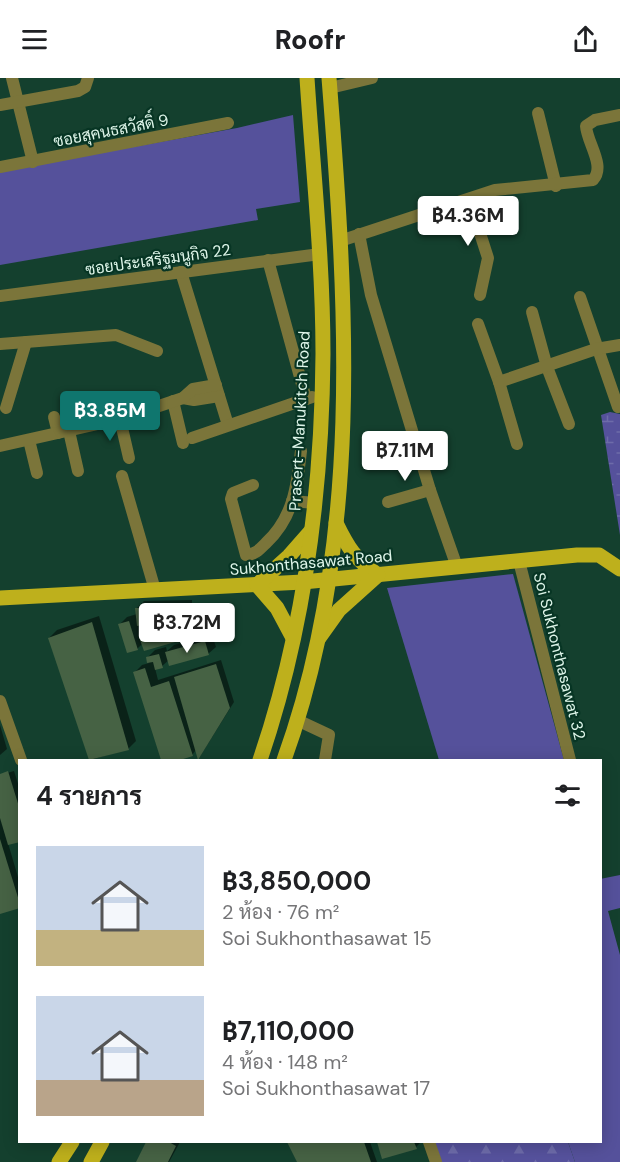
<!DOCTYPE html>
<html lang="th">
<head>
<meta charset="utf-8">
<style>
  :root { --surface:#fff; --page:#f6f6f6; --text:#202124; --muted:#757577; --accent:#0f766e }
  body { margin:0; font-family:"DM Sans",Sarabun,sans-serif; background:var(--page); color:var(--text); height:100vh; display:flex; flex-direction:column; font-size:22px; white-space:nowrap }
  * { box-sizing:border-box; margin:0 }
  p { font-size:20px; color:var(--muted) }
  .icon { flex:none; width:33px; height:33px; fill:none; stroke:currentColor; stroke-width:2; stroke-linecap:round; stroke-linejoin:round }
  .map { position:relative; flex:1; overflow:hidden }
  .sheet { position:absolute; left:18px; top:681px; width:584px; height:384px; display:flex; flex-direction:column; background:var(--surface); border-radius:0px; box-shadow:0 3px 15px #0003 }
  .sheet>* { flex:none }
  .price { position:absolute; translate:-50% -51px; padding:0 14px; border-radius:6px; background:#fff; color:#222; font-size:20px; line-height:39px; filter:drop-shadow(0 2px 3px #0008) }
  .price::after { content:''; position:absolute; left:50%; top:36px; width:18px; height:14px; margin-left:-9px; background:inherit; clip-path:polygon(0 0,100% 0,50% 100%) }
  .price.current { background:var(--accent); color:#fff }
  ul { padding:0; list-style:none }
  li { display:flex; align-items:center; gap:18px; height:150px; padding:0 18px }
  li span { display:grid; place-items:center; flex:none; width:168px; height:120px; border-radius:0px; color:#555 }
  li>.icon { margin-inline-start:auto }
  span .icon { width:72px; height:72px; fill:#fffc; stroke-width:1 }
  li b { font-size:26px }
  h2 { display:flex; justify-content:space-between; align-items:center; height:72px; padding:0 18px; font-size:26px }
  header { display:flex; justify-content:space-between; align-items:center; height:78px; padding:0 18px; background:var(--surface); font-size:27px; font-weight:800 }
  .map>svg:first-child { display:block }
  .grass { fill:#55519b }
  .forest { fill:url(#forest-firs) }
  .wetland { fill:url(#wetland-marsh) }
  .shadow { fill:#0007 }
  .building { fill:#466244 }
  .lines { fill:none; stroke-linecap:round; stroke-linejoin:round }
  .minor { stroke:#7b753a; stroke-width:12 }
  .major { stroke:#beb01c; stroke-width:15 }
  .labels { text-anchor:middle; stroke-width:4.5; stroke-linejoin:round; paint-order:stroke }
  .street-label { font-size:16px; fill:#def5e9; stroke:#073524 }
</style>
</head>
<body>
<header><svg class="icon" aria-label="menu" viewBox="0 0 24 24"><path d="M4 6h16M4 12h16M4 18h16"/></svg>Roofr<svg class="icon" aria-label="share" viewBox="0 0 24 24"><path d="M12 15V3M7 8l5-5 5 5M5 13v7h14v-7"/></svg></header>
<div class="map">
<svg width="620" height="1084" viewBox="0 0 620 1084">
  <defs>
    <pattern id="forest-firs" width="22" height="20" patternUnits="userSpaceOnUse" patternTransform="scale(1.5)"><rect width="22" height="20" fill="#56529d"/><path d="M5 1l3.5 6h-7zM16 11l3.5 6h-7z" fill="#6e6cab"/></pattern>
    <pattern id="wetland-marsh" width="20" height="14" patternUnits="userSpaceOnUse" patternTransform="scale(1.5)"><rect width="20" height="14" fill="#55519b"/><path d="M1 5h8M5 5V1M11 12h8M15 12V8" fill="none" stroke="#6d6ba9"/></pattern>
  </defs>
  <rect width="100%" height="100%" fill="#14402e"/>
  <g class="grass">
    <path d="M293,37l7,87 -44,7 2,11 -258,45v-94l237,-43z"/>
    <path d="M513,496l51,186h-125l-52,-172z"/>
    <path d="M620,797v33l-12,3 12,44v207h-45l-7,-20h32v-263z"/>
  </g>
  <path class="forest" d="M425,1064h143l7,20h-143z"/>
  <path class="wetland" d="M610,334l10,2v121l-19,-120z"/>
  <g class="shadow">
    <path d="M192,522v5l-8,7 -20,1 -7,7 -18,4 4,11 5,-5 58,-16 3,12 -7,7 -59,10 -6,6 -17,-25 7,-7 10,-3 -1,-5 8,-8z"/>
    <path d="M99,538l37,125 -8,8 -38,11 -41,-122 8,-8z"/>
    <path d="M212,557l4,12 -8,7 -39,6 -7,6 -7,2 3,12 63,-20 13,42 -35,56 -3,-8 -4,5 -17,5h-16l3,-1 -27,-87 7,-7 7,-2 -2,-5 8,-8 11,-3 1,4 7,-6z"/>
    <path d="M0,647l7,24 -7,6z"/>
    <path d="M14,693l6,19v50l-12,3 12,41v23l-20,5v-137z"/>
    <path d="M148,1064h32l-11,20h-31z"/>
    <path d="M289,1064h81l7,20h-78z"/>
    <path d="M378,1064h43l-5,5 -33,11z"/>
  </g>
  <g class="building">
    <path d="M185,529v7l-28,1 1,7 -21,4 -2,-18z"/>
    <path d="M129,543l9,29 -11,3 -9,-29z"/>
    <path d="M199,543l4,13 -59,17 -5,-14z"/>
    <path d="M92,544l37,128 -40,10 -41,-122z"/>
    <path d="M205,563l4,14 -40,11 -4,-14z"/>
    <path d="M159,576l4,14 -8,2 -2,-8 -6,1 -1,-6z"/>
    <path d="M216,586l14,44 -32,52 -24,-83z"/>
    <path d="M145,590l6,19 18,-6 24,75 -13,4h-19l-28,-88z"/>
    <path d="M8,693l12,39v32l-12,3 -8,-27v-44z"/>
    <path d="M0,761l20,65v4l-20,6z"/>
    <path d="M146,1064h23l7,4 -8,16h-32z"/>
    <path d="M287,1064h77l7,20h-74z"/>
    <path d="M377,1064h37l3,7 -35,10z"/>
  </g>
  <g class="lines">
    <g class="minor">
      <path d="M12,0l21,84"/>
      <path d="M330,10l42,-10"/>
      <path d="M0,27l78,-14 7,-4 3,-9"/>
      <path d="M538,35l18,73"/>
      <path d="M0,89l228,-44"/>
      <path d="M469,121l19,59 -8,37"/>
      <path d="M359,156l12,61 59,195 27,77"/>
      <path d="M340,163l155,-51 98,-10c13,-14 -6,-37 -7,-54l9,-6 25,-5"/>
      <path d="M268,182l38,139"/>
      <path d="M181,194l47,153"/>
      <path d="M0,218l320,-42"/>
      <path d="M580,219l38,110"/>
      <path d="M532,234l15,55 22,57"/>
      <path d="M478,246l21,58 18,62"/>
      <path d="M0,266l116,-9 41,16"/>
      <path d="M499,304l97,-33 24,-4"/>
      <path d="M183,320l11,2 25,-4"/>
      <path d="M173,323l10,42"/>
      <path d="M111,324l3,18"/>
      <path d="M6,330l20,-66"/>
      <path d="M54,339l4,16"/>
      <path d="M120,341l9,39"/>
      <path d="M69,353l9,40"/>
      <path d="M192,360l120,-41"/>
      <path d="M29,362l8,33"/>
      <path d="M0,368l120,-27 63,-21 10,-9 23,-4"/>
      <path d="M122,398l33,114"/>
      <path d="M253,407l-20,8 -2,6 15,56c9,0 14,-6 20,-12 27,-25 31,-56 35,-92"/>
      <path d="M292,423l23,2"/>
      <path d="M388,424l42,-12"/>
      <path d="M519,483l51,199"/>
      <path d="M0,623l21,59"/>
      <path d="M297,642l32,15 -4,25"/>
      <path d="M429,1064l7,20"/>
    </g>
    <g class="major">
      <path d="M336,445c12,25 19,36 42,52"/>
      <path d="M0,520l303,-16 274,-27h22l21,14"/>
      <path d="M293,560l-16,-30 -20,-23 32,-29 22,-25"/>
      <path d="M319,560l20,-28 39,-35"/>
      <path d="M260,682c44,-129 62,-269 63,-406 0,-92 -10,-184 -16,-276"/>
      <path d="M284,682c79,-219 63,-454 45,-682"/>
      <path d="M59,1084l13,-20"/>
      <path d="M91,1084l11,-20"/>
    </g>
  </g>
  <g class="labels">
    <g class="street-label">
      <text transform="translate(111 52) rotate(-11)" y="6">ซอยสุคนธสวัสดิ์ 9</text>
      <text transform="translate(158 181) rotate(-8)" y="6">ซอยประเสริฐมนูกิจ 22</text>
      <text transform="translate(299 343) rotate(-87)" y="6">Prasert-Manukitch Road</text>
      <text transform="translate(311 484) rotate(-5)" y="6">Sukhonthasawat Road</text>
      <text transform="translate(560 578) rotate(76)" y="6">Soi Sukhonthasawat 32</text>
    </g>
  </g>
</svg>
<b class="price" style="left:468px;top:169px">฿4.36M</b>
<b class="price current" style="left:110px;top:364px">฿3.85M</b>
<b class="price" style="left:405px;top:404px">฿7.11M</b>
<b class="price" style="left:187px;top:576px">฿3.72M</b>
<section class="sheet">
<h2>4 รายการ<svg class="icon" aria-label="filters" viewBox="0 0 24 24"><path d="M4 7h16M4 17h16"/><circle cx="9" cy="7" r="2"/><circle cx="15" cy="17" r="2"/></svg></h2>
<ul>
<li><span style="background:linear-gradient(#c9d6e8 70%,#c2b280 0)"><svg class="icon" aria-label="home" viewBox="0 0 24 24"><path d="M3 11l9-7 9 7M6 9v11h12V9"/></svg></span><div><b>฿3,850,000</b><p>2 ห้อง · 76 m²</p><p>Soi Sukhonthasawat 15</p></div></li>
<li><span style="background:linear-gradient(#c9d6e8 70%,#b9a48a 0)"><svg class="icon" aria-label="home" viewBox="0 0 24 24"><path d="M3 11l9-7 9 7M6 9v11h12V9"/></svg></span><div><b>฿7,110,000</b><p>4 ห้อง · 148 m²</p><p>Soi Sukhonthasawat 17</p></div></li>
</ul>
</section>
</div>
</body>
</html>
